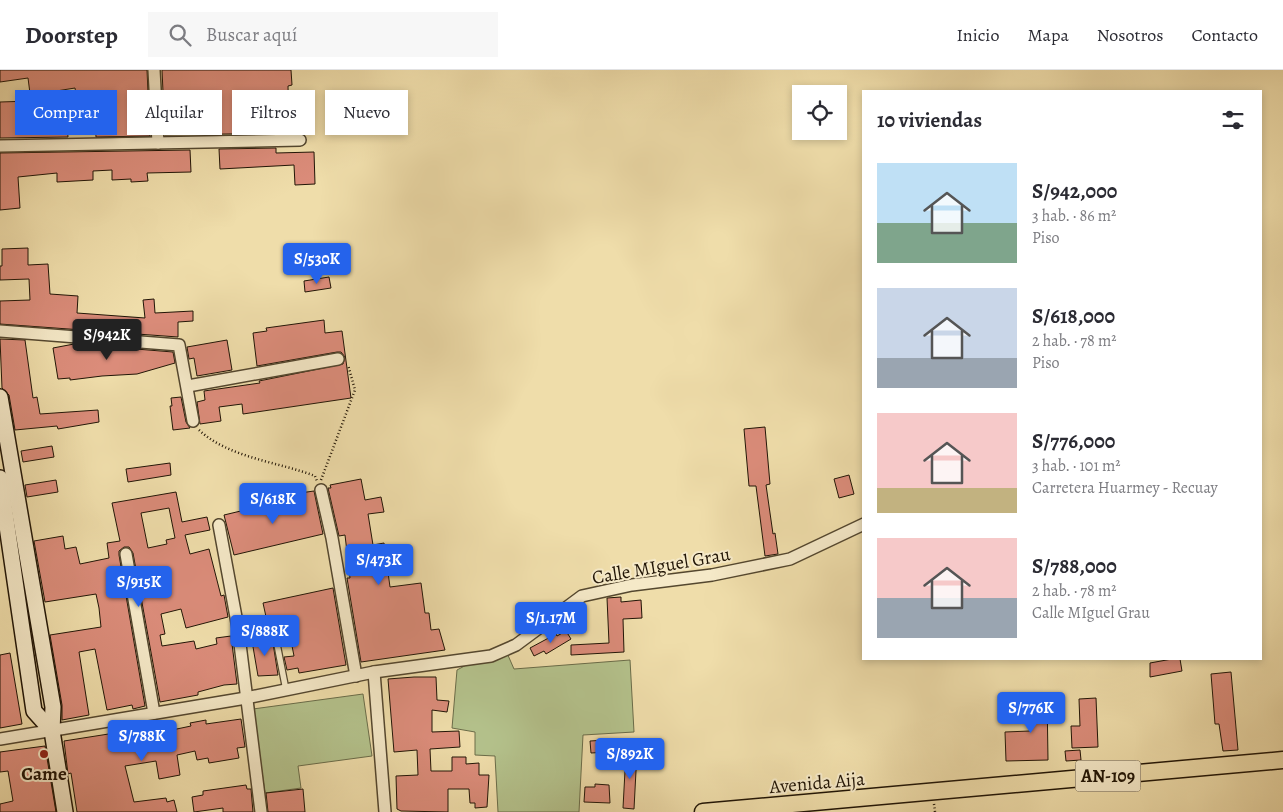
<!DOCTYPE html>
<html lang="es">
<head>
<meta charset="utf-8">
<style>
  :root { --surface:#fff; --page:#f7f7f7; --text:#2b2b33; --muted:#7c7c81; --line:#e1e1e2; --accent:#2563eb }
  body { margin:0; font-family:Alegreya,serif; background:var(--page); color:var(--text); height:100vh; display:flex; flex-direction:column; font-size:19px; white-space:nowrap }
  * { box-sizing:border-box; margin:0 }
  p { font-size:16px; color:var(--muted) }
  .icon { flex:none; width:28px; height:28px; fill:none; stroke:currentColor; stroke-width:2; stroke-linecap:round; stroke-linejoin:round }
  .map { position:relative; flex:1; overflow:hidden }
  .panel { position:absolute; left:862px; top:20px; width:400px; height:570px; display:flex; flex-direction:column; background:var(--surface); border-radius:0px; box-shadow:0 2px 8px #0003 }
  .panel>* { flex:none }
  .guide { position:absolute; left:15px; top:20px; width:475px; height:45px; display:flex; gap:10px }
  .fabs { position:absolute; left:792px; top:15px; display:grid; gap:10px }
  .fabs a { display:grid; place-items:center; width:55px; height:55px; border-radius:0px; background:var(--surface); box-shadow:0 2px 8px #0003; font-size:25px }
  .price { position:absolute; translate:-50% -42px; padding:0 11px; border-radius:5px; background:var(--accent); color:#fff; font-size:16px; line-height:32px; filter:drop-shadow(0 1px 2px #0008) }
  .price::after { content:''; position:absolute; left:50%; top:30px; width:15px; height:11px; margin-left:-8px; background:inherit; clip-path:polygon(0 0,100% 0,50% 100%) }
  .price.active { background:#222; color:#fff }
  ul { padding:0; list-style:none }
  li { display:flex; align-items:center; gap:15px; height:125px; padding:0 15px }
  li span { display:grid; place-items:center; flex:none; width:140px; height:100px; border-radius:0px; color:#555 }
  li>.icon { margin-inline-start:auto }
  span .icon { width:60px; height:60px; fill:#fffc; stroke-width:1 }
  li b { font-size:21px }
  h2 { display:flex; justify-content:space-between; align-items:center; height:60px; padding:0 15px; font-size:21px }
  .pill { padding:0 18px; border-radius:0px; background:var(--surface); box-shadow:0 2px 8px #0003; font-size:18px; line-height:45px }
  .pill.active { background:var(--accent); color:#fff }
  header { display:flex; align-items:center; gap:30px; box-sizing:border-box; height:70px; padding:0 25px; background:var(--surface); border-bottom:1px solid var(--line) }
  header strong { font-size:24px }
  nav { display:flex; gap:28px; margin-inline-start:auto; font-size:18px }
  .search { width:350px; height:45px; background:var(--page); display:flex; align-items:center; gap:12px; box-sizing:border-box; padding:0 18px; border-radius:0px; color:var(--muted); font-size:19px }
  .map>svg:first-child { display:block }
  .green { fill:#b4c28c; stroke:#6a6c49 }
  .building { fill:#db8c7a; stroke:#211506; fill-rule:evenodd }
  .lines { fill:none; stroke-linecap:round; stroke-linejoin:round }
  .service-casing { stroke:#54472f; stroke-width:8 }
  .minor-casing { stroke:#54472f; stroke-width:14 }
  .secondary-casing { stroke:#211506; stroke-width:18 }
  .primary-casing { stroke:#211506; stroke-width:19 }
  .path { stroke:#211506; stroke-width:2.5; stroke-dasharray:1 2.5; stroke-linecap:butt }
  .service { stroke:#f5e9c8; stroke-width:5.5 }
  .minor { stroke:#f5e9c8; stroke-width:11 }
  .secondary { stroke:#f5e9c8; stroke-width:15 }
  .primary { stroke:#efddaa; stroke-width:16 }
  .poi-dot { fill:#8f2418; stroke:#f5e9c8; stroke-width:2 }
  .labels { text-anchor:middle; stroke-width:4; stroke-linejoin:round; paint-order:stroke }
  .shield { fill:#f5e9c8; stroke:#615540; stroke-width:1 }
  .shield-label { font-size:18px; font-weight:bold; fill:#211506 }
  .street-label { font-size:19px; fill:#211506; stroke:#f5e9c8 }
  .poi-label { font-size:19px; font-weight:bold; fill:#211506; stroke:#f5e9c8 }
</style>
</head>
<body>
<header>
<strong>Doorstep</strong>
<div class="search"><svg class="icon" aria-label="search" viewBox="0 0 24 24"><circle cx="10" cy="10" r="6"/><path d="M15 15l6 6"/></svg>Buscar aquí</div>
<nav><a>Inicio</a><a>Mapa</a><a>Nosotros</a><a>Contacto</a></nav>
</header>
<div class="map">
<svg width="1283" height="742" viewBox="0 0 1283 742">
  <rect width="100%" height="100%" fill="#efddaa"/>
  <filter id="stains"><feTurbulence type="fractalNoise" baseFrequency=".004" numOctaves="4"/><feColorMatrix values="0 0 0 0 .2 0 0 0 0 .09 0 0 0 0 .02 0 0 0 .5 -.17"/></filter>
  <radialGradient id="worn" r=".72"><stop offset=".6" stop-color="#630" stop-opacity="0"/><stop offset="1" stop-color="#630" stop-opacity=".3"/></radialGradient>
  <g class="green">
    <path d="M507,583l7,16 116,-9 4,72 -51,3 -4,77h-81l-3,-56 -20,-1v-23l-23,-4 5,-58 15,-8z"/>
    <path d="M363,624l9,62 -74,10 3,22 -36,5 -12,-84z"/>
  </g>
  <g class="building">
    <path d="M0,0h147l3,66 -54,1 -2,-38 -17,2 -2,-13 -25,4 1,22 15,-1 2,24 -68,1v-36l31,-1 -3,-23 -28,4z"/>
    <path d="M162,0h129l1,15 -4,1 1,47 -124,2z"/>
    <path d="M276,78v5l38,-1 1,32 -20,1 -1,-20 -74,4 -1,-20z"/>
    <path d="M190,80l1,22 -44,1 1,8 -17,1v-3l-19,1v-10l-19,1v9l-36,2v-9l-39,4 2,31 -20,2v-57z"/>
    <path d="M28,178v17l20,-1 2,30 28,2 -1,17 68,5 -2,-18 11,-1 1,14 38,-2v10l-15,1v15l-178,-13v-23l30,-1 -1,-21 -29,1v-14h2v-17z"/>
    <path d="M329,207l2,11 -26,4 -1,-11z"/>
    <path d="M324,250l1,13 17,-2 9,67 -108,16 -1,-10 -23,3 2,14 -21,3 -3,-22 8,-2 -1,-9 56,-8 -1,-2 84,-17 2,-7 -4,-5h-4l-80,14 -4,-33 14,-2 -1,-3z"/>
    <path d="M0,269l25,1 8,58 4,-1 3,17 58,-4 1,12 -41,7 -1,-3 -42,4 -6,-35 -7,-7z"/>
    <path d="M227,270l5,30 -35,6 -3,-18 -5,1 -2,-12z"/>
    <path d="M74,274l99,8 2,11 -38,11 -35,2 -32,4v-2l-12,1 -5,-31z"/>
    <path d="M181,327l5,25 4,6 -17,2 -3,-24h2l-1,-8z"/>
    <path d="M765,357l5,57 -4,1 7,49 2,-1 3,21 -13,2 -9,-70h-7l-5,-57z"/>
    <path d="M52,376l2,11 -31,5 -2,-11z"/>
    <path d="M170,393l1,12 -43,7 -2,-13z"/>
    <path d="M849,405l5,19 -15,4 -5,-19z"/>
    <path d="M361,409l4,21 16,-3 3,15 -16,2 5,31 11,-2 6,44 31,-4 4,30h4l2,17 8,-1 6,21 -84,12 -14,-84h3l-5,-43 -6,1 -11,-48h3l-1,-3z"/>
    <path d="M56,410l2,12 -31,5 -2,-12z"/>
    <path d="M314,421l9,43 -89,21 -10,-40 50,-12 2,9 27,-5 -3,-14z"/>
    <path d="M176,422l6,30 25,-5 3,13 -25,5 5,19 19,-5 12,47 3,-1 4,22 -42,11 -5,-19 -20,5 4,20 -5,1 2,11 32,-5 2,8 21,-5 -1,-6 15,-2 6,48 -13,1 -26,7v3l-38,7 -27,-149 -4,-6h-5l-5,4v4l26,151 -12,3 -1,-4 -25,5 -12,-61 -16,3 10,63 -27,5v-15l-12,-70 51,-8 -2,-19 -3,-14 -51,8 -11,-61 29,-5 2,13 11,-2 4,17 29,-6 -2,-15 13,-2 -8,-38zM169,438l6,30 -9,2 1,4 -19,4 -7,-35z"/>
    <path d="M333,518l13,77 -47,8 -1,-5 -11,2 -3,-13 10,-1 -5,-25 -19,4 -7,-32z"/>
    <path d="M621,527v5l20,-2 1,18 -19,1 1,33 -53,3v-10l38,-2 -2,-45z"/>
    <path d="M566,561l5,8 -25,15 -2,-3 -10,5 -4,-8 26,-14 1,2z"/>
    <path d="M272,567l6,38 -20,1 -6,-35z"/>
    <path d="M10,583l12,71 -22,4v-73z"/>
    <path d="M1172,589h8l2,12 -32,6v-14z"/>
    <path d="M1231,602l7,78 -15,1 -4,-27h-4l-4,-50z"/>
    <path d="M414,607h22l1,23 12,1 -2,11 -15,-2v22l27,-1 1,16 -30,2 1,22h21v-14h14v7l13,-1v12h10l-2,32 -12,1v-5h-5l-1,-14h-21v23l-47,-1 -4,-2 -1,-33 22,-1 -1,-25 -23,2 -6,-73z"/>
    <path d="M1029,624h18l1,66 -42,1 -1,-29 25,-1z"/>
    <path d="M1096,628l2,49 -26,1 -1,-22h9l-1,-27z"/>
    <path d="M241,649l4,28 -8,1 2,10 -30,5 -1,-5 -11,2 -2,-9 -18,4 3,20 -21,4 -3,-18 -31,5 9,36 32,-4 1,4 7,-2 3,12h-100l-6,-39 -3,1 -4,-33 70,-11 1,2 19,-3v3l18,-2 19,-4 -1,-3 16,-3v4z"/>
    <path d="M607,670l1,12 -17,1 -1,-12z"/>
    <path d="M45,676l11,66h-56v-8l13,-3 -5,-30 -8,1v-20z"/>
    <path d="M1080,680l1,10 -15,1 -1,-10z"/>
    <path d="M626,682h11l-3,57 -11,-1z"/>
    <path d="M595,714l14,1 1,18 -26,-1 1,-15h10z"/>
    <path d="M246,715l1,4h4l2,23h-30v-4l-29,4 -2,-15 11,-2v-4z"/>
    <path d="M303,719l2,23h-37l-2,-19z"/>
  </g>
  <g class="lines">
    <g class="service-casing">
      <path id="service" d="M276,569l10,51"/>
    </g>
    <g class="minor-casing">
      <g id="minor">
        <path d="M154,0l4,73"/>
        <path d="M0,76l300,-6"/>
        <path d="M0,261l179,14 14,76"/>
        <path d="M188,316l150,-27"/>
        <path d="M321,420l11,48 24,138"/>
        <path d="M219,455l19,103 23,184"/>
        <path d="M126,484l28,159"/>
        <path d="M374,602l11,140"/>
        <path d="M0,669l246,-41 128,-26 117,-16 25,-11 66,-49 50,-11 80,-10 78,-16 74,-35"/>
      </g>
    </g>
    <g class="secondary-casing">
      <g id="secondary">
        <path d="M0,327l53,310 -1,24 13,81"/>
        <path d="M0,408l34,233 18,20"/>
      </g>
    </g>
    <g class="primary-casing">
      <path id="primary" d="M703,742l580,-52"/>
    </g>
    <g class="path">
      <path d="M199,360c30,28 80,32 116,46l2,5"/>
      <path d="M321,410l34,-90 -7,-25"/>
      <path d="M934,734l1,8"/>
    </g>
    <use href="#service" class="service"/>
    <use href="#minor" class="minor"/>
    <use href="#secondary" class="secondary"/>
    <use href="#primary" class="primary"/>
  </g>
  <circle class="poi-dot" cx="44" cy="684" r="5"/>
  <g class="labels">
    <rect class="shield" x="1075.5" y="690.5" width="65" height="31" rx="4"/>
    <g class="shield-label">
      <text x="1108" y="712">AN-109</text>
    </g>
    <g class="street-label">
      <text transform="translate(661 495) rotate(-10)" y="7">Calle MIguel Grau</text>
      <text transform="translate(817 712) rotate(-5)" y="7">Avenida Aija</text>
    </g>
    <g class="poi-label">
      <text x="44" y="710">Came</text>
    </g>
  </g>
  <rect width="100%" height="100%" filter="url(#stains)"/>
  <rect width="100%" height="100%" fill="url(#worn)"/>
</svg>
<div class="fabs">
<a><svg class="icon" aria-label="locate" viewBox="0 0 24 24"><circle cx="12" cy="12" r="6"/><path d="M12 2v4M12 18v4M2 12h4M18 12h4"/></svg></a>
</div>
<b class="price" style="left:317px;top:215px">S/530K</b>
<b class="price active" style="left:107px;top:291px">S/942K</b>
<b class="price" style="left:273px;top:455px">S/618K</b>
<b class="price" style="left:379px;top:516px">S/473K</b>
<b class="price" style="left:139px;top:538px">S/915K</b>
<b class="price" style="left:551px;top:574px">S/1.17M</b>
<b class="price" style="left:265px;top:587px">S/888K</b>
<b class="price" style="left:1031px;top:664px">S/776K</b>
<b class="price" style="left:142px;top:692px">S/788K</b>
<b class="price" style="left:630px;top:710px">S/892K</b>
<div class="guide">
<a class="pill active">Comprar</a>
<a class="pill">Alquilar</a>
<a class="pill">Filtros</a>
<a class="pill">Nuevo</a>
</div>
<section class="panel">
<h2>10 viviendas<svg class="icon" aria-label="filters" viewBox="0 0 24 24"><path d="M4 7h16M4 17h16"/><circle cx="9" cy="7" r="2"/><circle cx="15" cy="17" r="2"/></svg></h2>
<ul>
<li><span style="background:linear-gradient(#bfe0f5 60%,#7fa58c 0)"><svg class="icon" aria-label="home" viewBox="0 0 24 24"><path d="M3 11l9-7 9 7M6 9v11h12V9"/></svg></span><div><b>S/942,000</b><p>3 hab. · 86 m²</p><p>Piso</p></div></li>
<li><span style="background:linear-gradient(#c9d6e8 70%,#9aa5b1 0)"><svg class="icon" aria-label="home" viewBox="0 0 24 24"><path d="M3 11l9-7 9 7M6 9v11h12V9"/></svg></span><div><b>S/618,000</b><p>2 hab. · 78 m²</p><p>Piso</p></div></li>
<li><span style="background:linear-gradient(#f6c9c9 75%,#c2b280 0)"><svg class="icon" aria-label="home" viewBox="0 0 24 24"><path d="M3 11l9-7 9 7M6 9v11h12V9"/></svg></span><div><b>S/776,000</b><p>3 hab. · 101 m²</p><p>Carretera Huarmey - Recuay</p></div></li>
<li><span style="background:linear-gradient(#f6c9c9 60%,#9aa5b1 0)"><svg class="icon" aria-label="home" viewBox="0 0 24 24"><path d="M3 11l9-7 9 7M6 9v11h12V9"/></svg></span><div><b>S/788,000</b><p>2 hab. · 78 m²</p><p>Calle MIguel Grau</p></div></li>
</ul>
</section>
</div>
</body>
</html>
